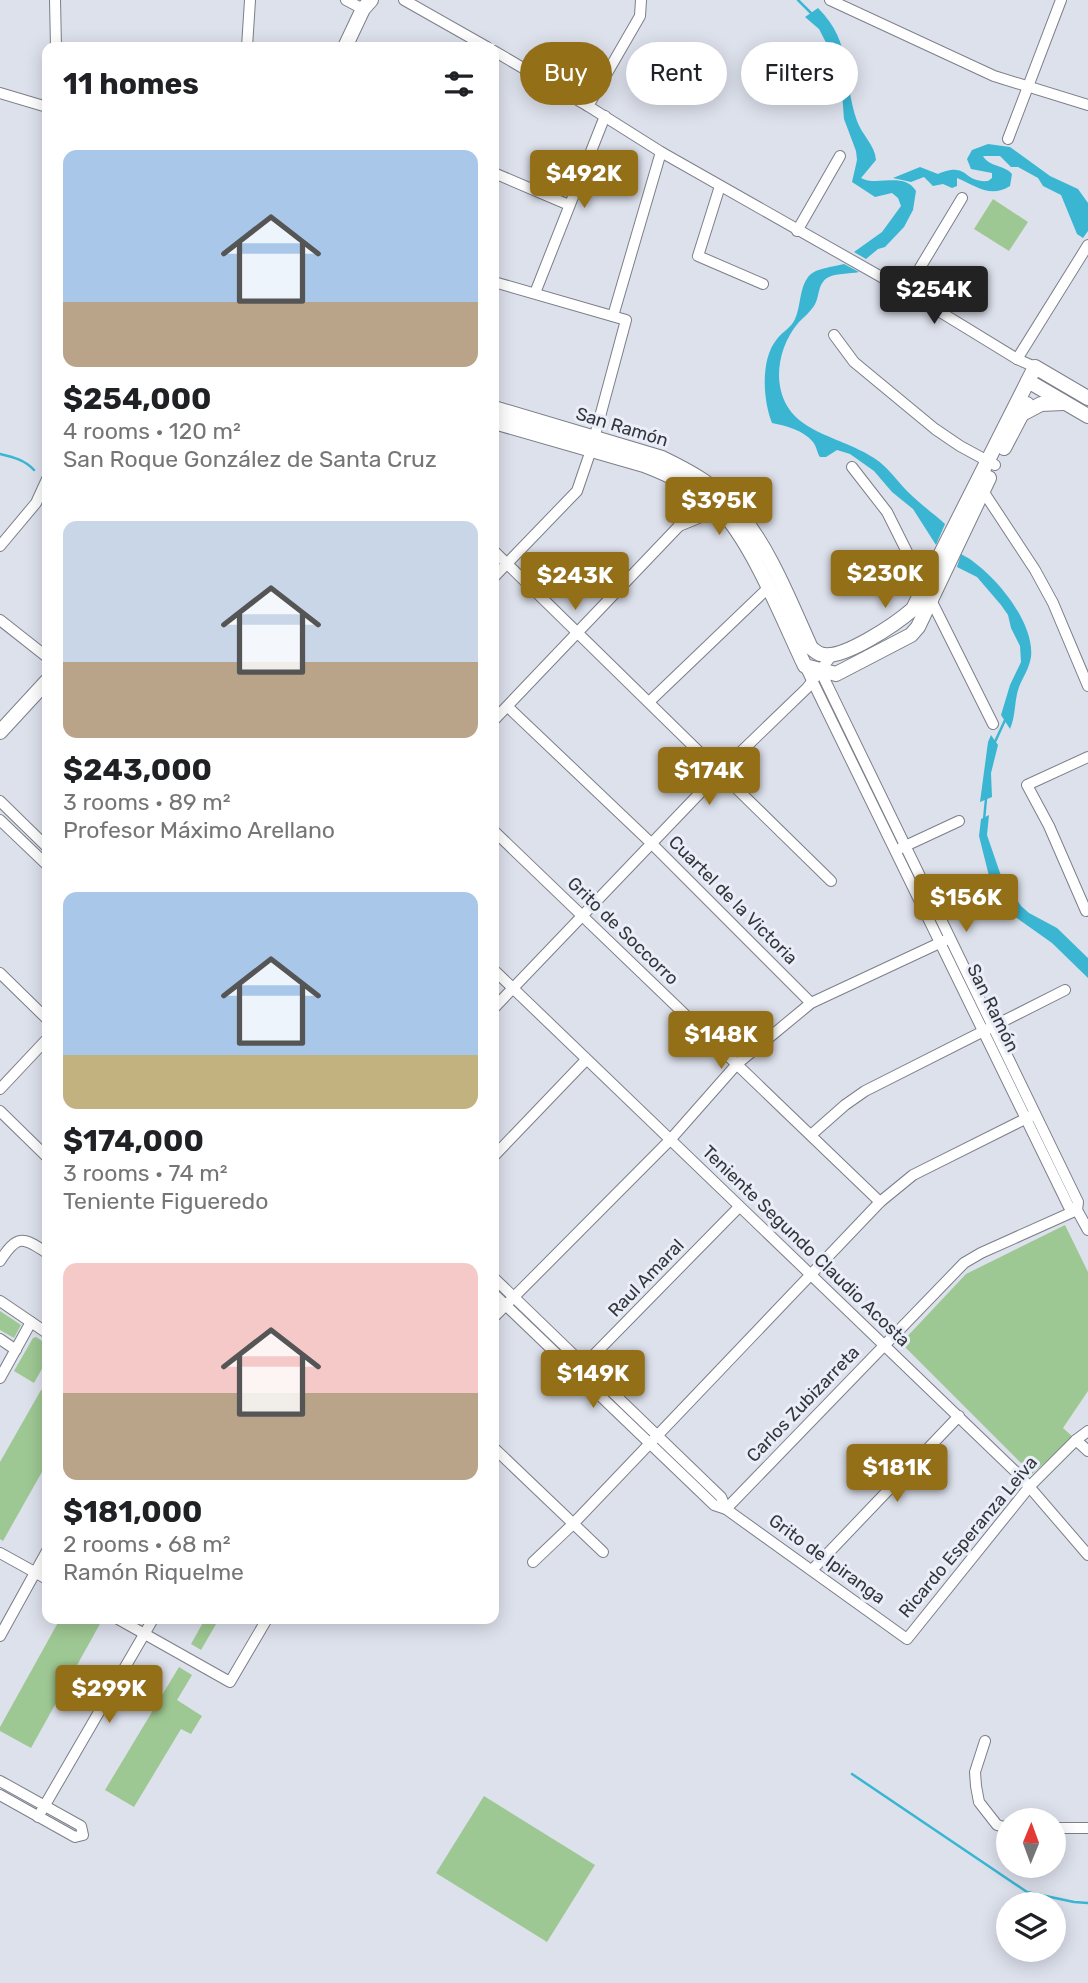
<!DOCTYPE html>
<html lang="en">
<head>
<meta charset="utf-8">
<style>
  :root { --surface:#fff; --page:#f2f2f2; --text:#202124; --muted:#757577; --accent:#936f17 }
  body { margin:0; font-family:Rubik,sans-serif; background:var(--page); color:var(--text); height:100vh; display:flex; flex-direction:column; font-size:26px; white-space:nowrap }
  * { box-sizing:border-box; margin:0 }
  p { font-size:23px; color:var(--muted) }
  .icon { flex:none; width:38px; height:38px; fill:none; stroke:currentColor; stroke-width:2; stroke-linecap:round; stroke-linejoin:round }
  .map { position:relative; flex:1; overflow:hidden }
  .drawer { position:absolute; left:42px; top:42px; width:457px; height:1582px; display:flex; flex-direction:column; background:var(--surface); border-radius:14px; box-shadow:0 4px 18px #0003 }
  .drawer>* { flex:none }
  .banner { position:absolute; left:520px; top:42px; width:462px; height:63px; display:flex; gap:14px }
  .needle { width:46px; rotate:1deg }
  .controls { position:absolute; left:996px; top:1808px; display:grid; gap:14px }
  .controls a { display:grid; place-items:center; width:70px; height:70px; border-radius:50%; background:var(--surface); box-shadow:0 4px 18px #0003; font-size:35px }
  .price { position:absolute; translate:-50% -60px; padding:0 16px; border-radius:7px; background:var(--accent); color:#fff; font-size:23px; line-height:46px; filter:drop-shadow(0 2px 4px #0008) }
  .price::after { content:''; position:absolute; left:50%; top:42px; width:21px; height:16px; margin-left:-10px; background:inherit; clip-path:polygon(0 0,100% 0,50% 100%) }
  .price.selected { background:#222; color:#fff }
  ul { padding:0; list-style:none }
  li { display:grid; align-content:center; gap:14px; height:371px; padding:0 21px }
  li span { display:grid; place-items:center; height:217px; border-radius:14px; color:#555 }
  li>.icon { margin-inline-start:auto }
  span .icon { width:126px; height:126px; fill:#fffc; stroke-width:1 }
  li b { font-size:30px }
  h2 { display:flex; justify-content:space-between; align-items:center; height:84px; padding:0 21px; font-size:30px }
  .tag { padding:0 24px; border-radius:32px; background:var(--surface); box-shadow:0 4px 18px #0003; font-size:24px; line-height:63px }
  .tag.selected { background:var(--accent); color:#fff }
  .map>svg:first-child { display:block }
  .green { fill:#9ec893 }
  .water { fill:#3ab6d3 }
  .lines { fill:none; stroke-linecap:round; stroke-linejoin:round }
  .stream { stroke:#3ab6d3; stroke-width:2.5 }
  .minor-casing { stroke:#7c7f89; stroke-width:12 }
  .tertiary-casing { stroke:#7c7f89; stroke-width:16 }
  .minor { stroke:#fff; stroke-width:10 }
  .tertiary { stroke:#fff; stroke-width:14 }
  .labels { text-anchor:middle; stroke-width:6; stroke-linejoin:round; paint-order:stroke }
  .street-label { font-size:18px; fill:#34363a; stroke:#eaeef9 }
</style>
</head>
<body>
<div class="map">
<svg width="1088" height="1983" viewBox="0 0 1088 1983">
  <rect width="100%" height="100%" fill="#dde1ec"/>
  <g class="green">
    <path d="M993,199l35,23 -19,29 -35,-22z"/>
    <path d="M1065,1225l23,47v119l-25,37 10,9 -41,37 -131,-131 65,-69z"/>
    <path d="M0,1311l21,14 -7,13 -14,-8z"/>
    <path d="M36,1337l11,7v16l-13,23 -20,-12 19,-33z"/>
    <path d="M41,1390l6,3v70l-44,78 -3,-2v-77z"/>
    <path d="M60,1619h35l6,3 -70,126 -31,-17v-4z"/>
    <path d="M205,1619h14l-18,31 -10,-6z"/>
    <path d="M179,1667l13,8 -15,25 25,16 -11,18 -10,-5 -47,78 -29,-17z"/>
    <path d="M484,1796l111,69 -48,77 -111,-69z"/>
  </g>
  <g class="water">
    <path d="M818,8c36,36 24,70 39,113 5,14 18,24 19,39l-15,18c16,9 43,-7 55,13l-3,19 -9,17 -19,20 -7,2 -12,10 -12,-7 28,-20 19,-26 -3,-8 -6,-5 -17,4 -23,-15 5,-22 -1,-9 -12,-32 -3,-40 -4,-15 -18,-35 -14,-12z"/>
    <path d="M988,144l22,3 40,29 28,13 10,14v28l-5,7 -6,-4 -16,-39 -18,-9 -5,-8 -20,-11h-7l-11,-11h-17c6,11 22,9 29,18l-2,12c-20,13 -35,-1 -53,-8v8l-5,2 -9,-4 -10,2 -9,-9 -13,5 -18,-4 27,-11 18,7c31,-13 24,9 50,7l4,-3v-5l-21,-4 -4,-10 5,-9z"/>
    <path d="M844,264l15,8c-9,2 -25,1 -32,6 -10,7 -7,19 -13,28 -4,6 -10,11 -15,16 -13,15 -20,34 -20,54 2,57 57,57 95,82 14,9 23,23 34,34 12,12 25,21 37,32l-9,21 -23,-36 -21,-17 -18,-21 -24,-17 -13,-4 -11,7h-6c-3,-4 -3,-10 -7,-15 -10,-12 -26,-16 -41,-19 -9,-22 -12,-64 5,-84 5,-7 15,-12 18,-20 6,-13 4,-30 13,-42 7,-9 25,-10 36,-13z"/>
    <path d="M961,554c30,15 74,67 70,103 -2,12 -8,20 -12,30 -5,14 -3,29 -9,42l-9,-14 9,-30 11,-23 -1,-16 -9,-18 -3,-13 -7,-10 -24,-28 -20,-10z"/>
    <path d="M991,735l7,10 -7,28 1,24 -12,5 8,-60z"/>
    <path d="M989,815l-2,20 13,38 21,33 8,7 28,15 31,30v20l-36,-35 -41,-29 -22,-38 -10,-40 2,-17z"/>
  </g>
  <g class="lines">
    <g class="stream">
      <path d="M798,0l14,14"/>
      <path d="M0,454c13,3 25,6 34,16"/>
      <path d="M994,744l12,-26"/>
      <path d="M984,820l2,-21"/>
      <path d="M852,1774l175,118 47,10 14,1"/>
    </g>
    <g class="minor-casing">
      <g id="minor">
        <path d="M55,0l1,47"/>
        <path d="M346,0l17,9"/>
        <path d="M404,0l83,47"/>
        <path d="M830,0l164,76 94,29"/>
        <path d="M247,47l3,-47"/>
        <path d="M494,51l94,55 73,46 245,139 111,68 18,8"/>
        <path d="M0,93l47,14"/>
        <path d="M588,106l52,-90 1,-16"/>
        <path d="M1008,139l53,-139"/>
        <path d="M494,173l75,32"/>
        <path d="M720,186l-22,70 65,28"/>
        <path d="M797,231l43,-75"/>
        <path d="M494,282l132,38 -35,130 -14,41 -83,86"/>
        <path d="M906,291l56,-93"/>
        <path d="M535,293l70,-177"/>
        <path d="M613,316l48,-164"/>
        <path d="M834,335l20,27 81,67 25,17 35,19"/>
        <path d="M1017,359l71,-114"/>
        <path d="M852,467l35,45 106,212"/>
        <path d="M978,488l5,3 52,79 18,33 35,83"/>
        <path d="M679,526l8,-35 -2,-8"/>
        <path d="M0,546l36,-43 11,-24"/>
        <path d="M494,551l337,330"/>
        <path d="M0,620l47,37"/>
        <path d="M805,666l264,541 8,3"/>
        <path d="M819,668l259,534 -1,8 11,20"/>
        <path d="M649,702l119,-114"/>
        <path d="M508,707l143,136 160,160"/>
        <path d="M494,720l185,-194 39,-16"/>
        <path d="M0,801l47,46"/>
        <path d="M0,820l47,45"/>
        <path d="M494,831l386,371"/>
        <path d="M901,848l58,-27"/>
        <path d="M1086,911l-37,-85 -22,-41 61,-28"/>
        <path d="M494,970l526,506 68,79"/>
        <path d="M0,973l47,46"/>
        <path d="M494,1008l226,-236 87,-84 25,-33"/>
        <path d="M0,1089l47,-50"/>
        <path d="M0,1111l47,46"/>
        <path d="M811,1135l34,-30 20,-14 200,-101"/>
        <path d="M494,1156l92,-96"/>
        <path d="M0,1261c17,-26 22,-25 47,-8"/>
        <path d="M494,1278l227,219 5,12"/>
        <path d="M494,1294l220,211 12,4 181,130 123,-153 46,-46 12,-9"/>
        <path d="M0,1301l47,32"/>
        <path d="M494,1317l176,-177 67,-76 28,-23 46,-38 135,-63"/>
        <path d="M0,1339l16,11"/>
        <path d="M581,1368l158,-161"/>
        <path d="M0,1378l31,-56"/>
        <path d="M1076,1440l12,11"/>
        <path d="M494,1448l109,104"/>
        <path d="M726,1509l238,-246 17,-10 96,-43"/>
        <path d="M0,1553l47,26"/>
        <path d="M533,1562l40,-38 307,-322 33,-27 122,-61"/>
        <path d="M812,1570l147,-154"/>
        <path d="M118,1619l112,63 37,-63"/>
        <path d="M0,1636l47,-85"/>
        <path d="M985,1741l-10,31 1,14 3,16 18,23 11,3"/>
        <path d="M0,1781l81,45 2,9 -8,2 -75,-42"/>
        <path d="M38,1817l115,-198"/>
        <path d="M1054,1828h34"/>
      </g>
    </g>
    <g class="tertiary-casing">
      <g id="tertiary">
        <path d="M345,47l18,-38 8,-9"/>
        <path d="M1028,381l60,35"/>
        <path d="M494,408l168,50c27,13 55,28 75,52 33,39 53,92 74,138 3,2 6,5 9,6 21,8 77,-31 93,-45l122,-242 53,31"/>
        <path d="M1022,414l19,-10 22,-1"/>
        <path d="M494,422l150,43c29,11 59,26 81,50 31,36 59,107 80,151l31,8 75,-39 7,-8 71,-149"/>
        <path d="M1004,448l23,-44"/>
        <path d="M0,732l47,-51"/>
      </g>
    </g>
    <use href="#minor" class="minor"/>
    <use href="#tertiary" class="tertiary"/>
  </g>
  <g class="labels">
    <g class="street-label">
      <text transform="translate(622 427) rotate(17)" y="6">San Ramón</text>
      <text transform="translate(733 900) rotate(45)" y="6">Cuartel de la Victoria</text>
      <text transform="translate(623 931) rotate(44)" y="6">Grito de Soccorro</text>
      <text transform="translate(993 1008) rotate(64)" y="6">San Ramón</text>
      <text transform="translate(806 1246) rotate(44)" y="6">Teniente Segundo Claudio Acosta</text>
      <text transform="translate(646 1278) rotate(-46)" y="6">Raul Amaral</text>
      <text transform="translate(803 1404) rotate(-46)" y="6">Carlos Zubizarreta</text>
      <text transform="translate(968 1537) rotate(-50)" y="6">Ricardo Esperanza Leiva</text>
      <text transform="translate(827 1559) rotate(36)" y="6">Grito de Ipiranga</text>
    </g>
  </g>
</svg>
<div class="controls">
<a><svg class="needle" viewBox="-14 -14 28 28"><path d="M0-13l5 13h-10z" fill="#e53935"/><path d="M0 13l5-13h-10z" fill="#757577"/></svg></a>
<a><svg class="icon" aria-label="layers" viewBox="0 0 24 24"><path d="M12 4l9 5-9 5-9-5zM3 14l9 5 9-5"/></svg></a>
</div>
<b class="price" style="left:584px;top:210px">$492K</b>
<b class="price selected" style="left:934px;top:326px">$254K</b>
<b class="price" style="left:719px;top:537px">$395K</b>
<b class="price" style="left:885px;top:610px">$230K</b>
<b class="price" style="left:575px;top:612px">$243K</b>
<b class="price" style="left:709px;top:807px">$174K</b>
<b class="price" style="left:966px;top:934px">$156K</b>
<b class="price" style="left:721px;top:1071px">$148K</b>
<b class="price" style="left:593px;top:1410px">$149K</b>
<b class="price" style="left:897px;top:1504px">$181K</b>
<b class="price" style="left:109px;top:1725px">$299K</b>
<div class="banner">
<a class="tag selected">Buy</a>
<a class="tag">Rent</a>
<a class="tag">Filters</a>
</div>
<section class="drawer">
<h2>11 homes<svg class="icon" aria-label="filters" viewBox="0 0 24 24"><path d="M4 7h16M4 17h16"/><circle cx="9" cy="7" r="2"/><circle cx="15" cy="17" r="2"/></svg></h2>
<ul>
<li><span style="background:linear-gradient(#a9c7e8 70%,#b9a48a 0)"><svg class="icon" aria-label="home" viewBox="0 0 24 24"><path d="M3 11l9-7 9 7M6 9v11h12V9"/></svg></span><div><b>$254,000</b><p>4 rooms · 120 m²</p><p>San Roque González de Santa Cruz</p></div></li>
<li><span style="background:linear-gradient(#c9d6e8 65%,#b9a48a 0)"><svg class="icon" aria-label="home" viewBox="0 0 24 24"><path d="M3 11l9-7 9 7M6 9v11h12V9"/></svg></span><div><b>$243,000</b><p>3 rooms · 89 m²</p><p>Profesor Máximo Arellano</p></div></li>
<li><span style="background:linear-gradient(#a9c7e8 75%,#c2b280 0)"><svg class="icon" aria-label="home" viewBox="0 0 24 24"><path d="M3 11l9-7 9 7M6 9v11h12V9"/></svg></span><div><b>$174,000</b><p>3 rooms · 74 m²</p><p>Teniente Figueredo</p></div></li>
<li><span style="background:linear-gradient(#f6c9c9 60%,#b9a48a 0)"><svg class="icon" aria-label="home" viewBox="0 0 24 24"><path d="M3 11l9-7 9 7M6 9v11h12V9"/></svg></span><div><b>$181,000</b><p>2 rooms · 68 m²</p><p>Ramón Riquelme</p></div></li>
</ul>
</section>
</div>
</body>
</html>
